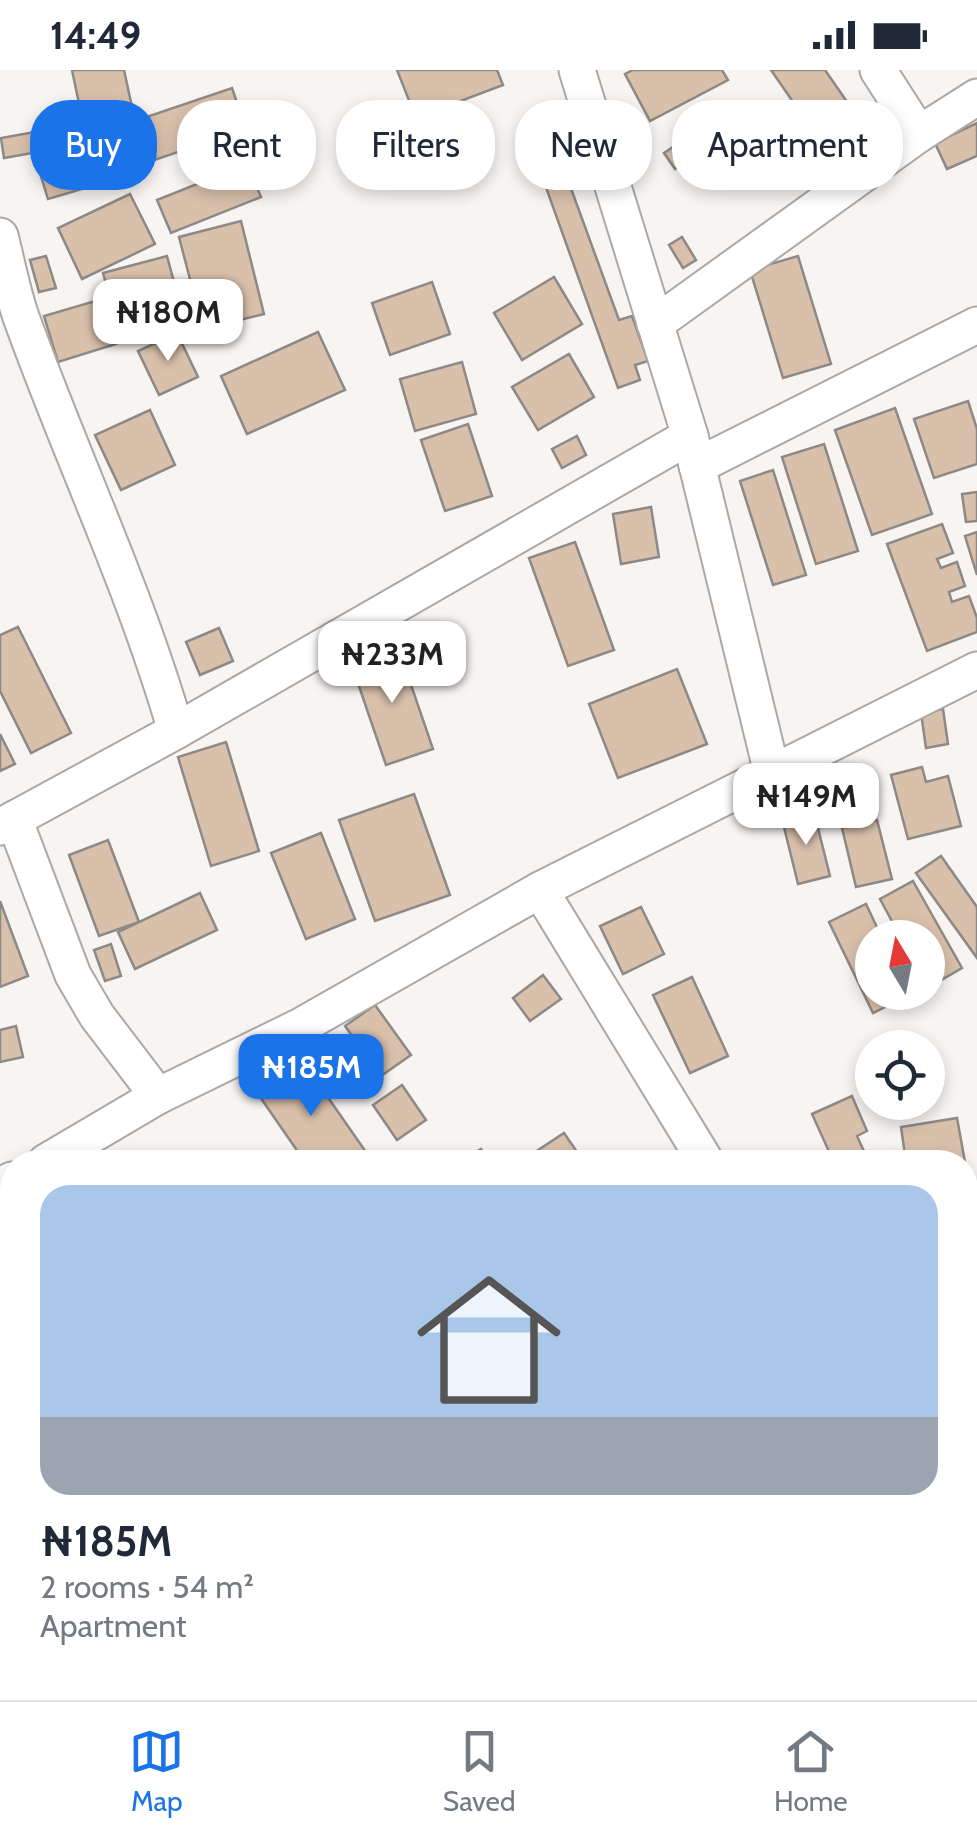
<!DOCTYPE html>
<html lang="en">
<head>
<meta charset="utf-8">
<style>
  :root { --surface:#fff; --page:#f6f6f7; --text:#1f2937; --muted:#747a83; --line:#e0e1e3; --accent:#1a73e8 }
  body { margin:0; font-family:Cabin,sans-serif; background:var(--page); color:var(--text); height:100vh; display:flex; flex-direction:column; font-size:38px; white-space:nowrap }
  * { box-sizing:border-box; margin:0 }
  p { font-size:32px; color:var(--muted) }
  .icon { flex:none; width:55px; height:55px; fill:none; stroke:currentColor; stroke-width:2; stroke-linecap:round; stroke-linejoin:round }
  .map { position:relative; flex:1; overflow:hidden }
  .details { position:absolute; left:0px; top:1080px; width:978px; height:550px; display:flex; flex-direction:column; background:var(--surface); border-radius:40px 40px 0 0; box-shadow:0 5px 15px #0003 }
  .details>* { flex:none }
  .banner { position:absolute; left:30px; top:30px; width:918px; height:90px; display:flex; gap:20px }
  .needle { width:65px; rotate:350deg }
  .controls { position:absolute; left:855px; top:850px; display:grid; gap:20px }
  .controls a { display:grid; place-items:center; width:90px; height:90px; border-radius:50%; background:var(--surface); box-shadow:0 5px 15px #0003; font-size:50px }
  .price { position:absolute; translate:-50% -85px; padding:0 22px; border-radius:20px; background:#fff; color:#222; font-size:32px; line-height:65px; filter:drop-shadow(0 2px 5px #0008) }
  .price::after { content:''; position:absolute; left:50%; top:60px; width:30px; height:22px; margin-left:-15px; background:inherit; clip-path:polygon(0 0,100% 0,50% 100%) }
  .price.active { background:var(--accent); color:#fff }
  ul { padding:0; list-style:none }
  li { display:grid; align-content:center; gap:20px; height:530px; padding:0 40px }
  li span { display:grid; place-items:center; height:310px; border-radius:30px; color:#555 }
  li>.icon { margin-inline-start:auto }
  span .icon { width:180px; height:180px; fill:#fffc; stroke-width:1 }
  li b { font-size:42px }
  .tag { padding:0 35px; border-radius:40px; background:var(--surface); box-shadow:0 5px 15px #0003; font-size:35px; line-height:90px }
  .tag.active { background:var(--accent); color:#fff }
  .status { display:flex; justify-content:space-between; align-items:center; height:70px; padding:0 50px; background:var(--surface); direction:ltr }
  .status svg { height:28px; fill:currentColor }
  .menu { display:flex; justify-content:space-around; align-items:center; height:140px; border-top:2px solid var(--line); background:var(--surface); font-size:28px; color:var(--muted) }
  .menu a { display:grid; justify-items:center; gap:5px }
  .menu .active { color:var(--accent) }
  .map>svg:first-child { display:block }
  .building { fill:#d9c0ab; stroke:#8c8987; stroke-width:2.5 }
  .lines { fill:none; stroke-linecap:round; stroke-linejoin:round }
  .minor-casing { stroke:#aba9a7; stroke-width:39 }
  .minor { stroke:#fff; stroke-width:35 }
</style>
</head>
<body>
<div class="status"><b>14:49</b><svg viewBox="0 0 49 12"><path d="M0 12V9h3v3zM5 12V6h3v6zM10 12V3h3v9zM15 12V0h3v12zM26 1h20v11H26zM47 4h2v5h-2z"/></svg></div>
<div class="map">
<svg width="977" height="1630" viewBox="0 0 977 1630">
  <rect width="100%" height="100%" fill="#f7f4f2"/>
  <g class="building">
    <path d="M72,0h52l8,37 -50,11z"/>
    <path d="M397,0h100l6,15 -87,33z"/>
    <path d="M633,0h89l6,10 -78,41 -25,-47z"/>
    <path d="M771,0h54l43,62 -37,25z"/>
    <path d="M232,18l14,41 -121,41 -14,-41z"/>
    <path d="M977,53v33l-30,13 -12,-26z"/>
    <path d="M35,62l3,20 -34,6 -3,-20z"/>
    <path d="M94,70l12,42 -58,17 -13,-42z"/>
    <path d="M676,75l11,16 -12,8 -11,-16z"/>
    <path d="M247,94l14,33 -90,36 -14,-33z"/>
    <path d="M565,102l54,148 13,-4 16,45 -13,4 5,15 -22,8 -75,-209z"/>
    <path d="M130,124l25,50 -73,35 -24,-51z"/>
    <path d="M241,151l23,93 -61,15 -24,-92z"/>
    <path d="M682,167l14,23 -13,8 -14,-23z"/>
    <path d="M46,186l10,32 -17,4 -9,-32z"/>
    <path d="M167,186l15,56 -64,17 -15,-56z"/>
    <path d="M798,186l33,108 -48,14 -33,-108z"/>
    <path d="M554,207l28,47 -60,36 -28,-47z"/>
    <path d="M432,212l18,52 -60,21 -18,-52z"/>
    <path d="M102,229l14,45 -58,18 -14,-46z"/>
    <path d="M318,262l27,58 -98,44 -26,-58z"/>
    <path d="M177,263l21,44 -39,18 -21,-44z"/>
    <path d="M569,284l25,43 -56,33 -26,-43z"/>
    <path d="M462,292l14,52 -61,17 -15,-52z"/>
    <path d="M968,331l9,28v35l-43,14 -20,-59z"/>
    <path d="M895,338l37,106 -60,21 -37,-105z"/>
    <path d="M150,340l25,55 -54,25 -26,-55z"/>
    <path d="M468,354l24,72 -47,15 -24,-71z"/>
    <path d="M577,366l9,19 -24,13 -10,-19z"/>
    <path d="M824,374l34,107 -42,13 -34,-107z"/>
    <path d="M773,400l33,105 -33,10 -33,-104z"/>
    <path d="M977,422v29l-11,1 -4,-28z"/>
    <path d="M651,437l8,50 -38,7 -8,-50z"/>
    <path d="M942,454l11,29 -16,6 4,9 16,-6 8,24 -16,6 3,10 17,-6 8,22v14l-50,19 -40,-107z"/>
    <path d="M977,462v43l-12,-39z"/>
    <path d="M575,472l39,108 -46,16 -39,-108z"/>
    <path d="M18,557l53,106 -40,20 -31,-62v-56z"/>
    <path d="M219,558l14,33 -33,14 -14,-33z"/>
    <path d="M398,577l35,102 -47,16 -35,-102z"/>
    <path d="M677,599l30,75 -89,34 -29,-74z"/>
    <path d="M943,639l5,35 -22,4 -5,-35z"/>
    <path d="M0,664l15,30 -15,7z"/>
    <path d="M226,672l33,109 -48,15 -33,-109z"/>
    <path d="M922,697l4,15 22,-6 13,50 -53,13 -17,-64z"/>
    <path d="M414,724l36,101 -75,26 -36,-101z"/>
    <path d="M814,742l16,64 -32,8 -16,-65z"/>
    <path d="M877,750l15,59 -36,8 -14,-59z"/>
    <path d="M321,763l34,86 -49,20 -35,-86z"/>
    <path d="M108,770l31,82 -40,14 -30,-81z"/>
    <path d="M941,786l36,51v51l-61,-85z"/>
    <path d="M913,811l49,87 -33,19 -1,-49h-27l-21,-39z"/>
    <path d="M200,823l17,37 -82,39 -17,-37z"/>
    <path d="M0,831l28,75 -28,11z"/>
    <path d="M866,834l16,34h-10v54h36l1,3 -36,18 -44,-91z"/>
    <path d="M641,837l23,47 -41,20 -23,-48z"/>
    <path d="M111,874l10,32 -16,5 -11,-31z"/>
    <path d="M543,905l18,24 -31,22 -17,-23z"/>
    <path d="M692,907l36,79 -38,17 -37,-78z"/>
    <path d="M375,935l36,50 -30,21 -36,-50z"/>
    <path d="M16,956l7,31 -23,5v-32z"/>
    <path d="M304,993l64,92 -11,7h-52l-47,-68z"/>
    <path d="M402,1015l24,35 -29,20 -24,-35z"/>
    <path d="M852,1026l15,35 -10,5 12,26h-53l15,-6 -19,-42z"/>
    <path d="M957,1048l8,44h-59l-5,-35z"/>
    <path d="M564,1063l20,29h-64z"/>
    <path d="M481,1079l9,13h-29z"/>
    <path d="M12,1321v53l-12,-18v-27z"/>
    <path d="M969,1462l8,18v19l-4,2 -8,-17v-20z"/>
    <path d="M285,1618h16l8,12h-42z"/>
    <path d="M608,1618h37v1l-13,11h-35z"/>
  </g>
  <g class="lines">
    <g class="minor-casing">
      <g id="minor">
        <path d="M577,0l113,366 82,337"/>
        <path d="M878,0l41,64"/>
        <path d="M0,166c7,27 12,55 21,81 50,139 114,272 155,414"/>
        <path d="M655,254l264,-190 58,-37"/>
        <path d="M697,396l280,-141"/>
        <path d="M14,749l59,156 24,41 61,80"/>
        <path d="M0,757l176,-96 514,-295"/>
        <path d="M540,820l166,272"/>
        <path d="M46,1092l112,-66 143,-70 239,-136 437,-220"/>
        <path d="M0,1116l12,-6"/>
        <path d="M965,1304l12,-6"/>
        <path d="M965,1533l12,23"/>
        <path d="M450,1630l13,-12"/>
      </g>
    </g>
    <use href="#minor" class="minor"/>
  </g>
</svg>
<div class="controls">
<a><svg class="needle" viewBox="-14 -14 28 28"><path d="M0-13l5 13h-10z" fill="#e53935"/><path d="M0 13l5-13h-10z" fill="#747a83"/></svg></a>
<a><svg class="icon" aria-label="locate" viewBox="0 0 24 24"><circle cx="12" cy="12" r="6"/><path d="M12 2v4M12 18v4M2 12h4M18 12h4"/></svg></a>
</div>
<b class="price" style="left:168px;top:294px">₦180M</b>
<b class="price" style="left:392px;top:636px">₦233M</b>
<b class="price" style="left:806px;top:778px">₦149M</b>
<b class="price active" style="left:311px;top:1049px">₦185M</b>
<div class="banner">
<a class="tag active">Buy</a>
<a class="tag">Rent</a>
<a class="tag">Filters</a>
<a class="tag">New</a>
<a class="tag">Apartment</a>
</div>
<section class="details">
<ul>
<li><span style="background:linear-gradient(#a9c7e8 75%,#9aa5b1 0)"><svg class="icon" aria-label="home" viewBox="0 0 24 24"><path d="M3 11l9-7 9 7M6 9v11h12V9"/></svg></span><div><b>₦185M</b><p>2 rooms · 54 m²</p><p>Apartment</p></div></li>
</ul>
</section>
</div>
<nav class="menu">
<a class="active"><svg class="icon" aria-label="map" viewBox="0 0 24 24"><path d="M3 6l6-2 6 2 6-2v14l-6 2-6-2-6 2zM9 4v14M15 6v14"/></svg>Map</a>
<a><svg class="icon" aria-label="saved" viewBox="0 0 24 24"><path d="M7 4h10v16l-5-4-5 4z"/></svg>Saved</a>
<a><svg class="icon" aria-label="home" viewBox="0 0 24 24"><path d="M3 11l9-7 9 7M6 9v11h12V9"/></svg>Home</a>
</nav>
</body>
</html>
